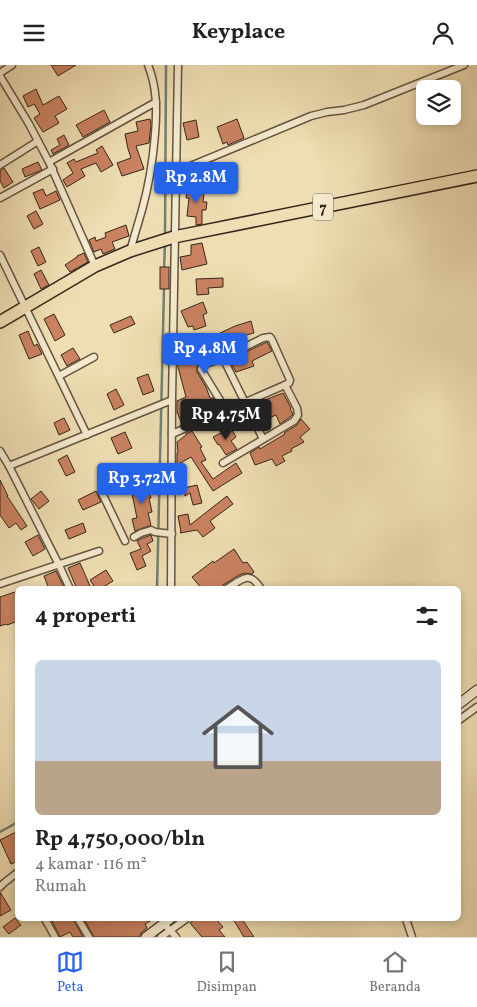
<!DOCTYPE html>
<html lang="id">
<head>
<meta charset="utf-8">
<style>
  :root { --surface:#fff; --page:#f6f6f6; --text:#222; --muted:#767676; --line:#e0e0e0; --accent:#2563eb }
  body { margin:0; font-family:Vollkorn,serif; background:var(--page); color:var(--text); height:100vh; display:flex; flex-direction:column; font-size:19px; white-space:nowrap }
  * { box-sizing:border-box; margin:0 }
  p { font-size:16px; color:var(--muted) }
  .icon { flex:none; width:28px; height:28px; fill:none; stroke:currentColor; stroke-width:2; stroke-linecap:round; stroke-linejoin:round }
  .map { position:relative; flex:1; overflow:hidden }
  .panel { position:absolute; left:15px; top:521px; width:446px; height:335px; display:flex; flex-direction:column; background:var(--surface); border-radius:8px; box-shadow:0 2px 8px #0003 }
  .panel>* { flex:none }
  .buttons { position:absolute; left:416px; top:15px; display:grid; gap:10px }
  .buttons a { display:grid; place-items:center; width:45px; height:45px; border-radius:8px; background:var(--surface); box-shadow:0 2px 8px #0003; font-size:25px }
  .price { position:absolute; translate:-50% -42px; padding:0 11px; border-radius:5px; background:var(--accent); color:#fff; font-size:16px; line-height:32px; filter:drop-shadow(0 1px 2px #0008) }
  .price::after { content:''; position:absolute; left:50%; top:30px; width:15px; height:11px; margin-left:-8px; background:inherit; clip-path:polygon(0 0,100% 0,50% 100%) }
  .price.active { background:#222; color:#fff }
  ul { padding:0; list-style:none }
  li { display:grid; align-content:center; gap:10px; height:265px; padding:0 20px }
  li+li { border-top:1px solid var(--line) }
  li span { display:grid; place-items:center; height:155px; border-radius:8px; color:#555 }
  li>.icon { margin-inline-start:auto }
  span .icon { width:90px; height:90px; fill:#fffc; stroke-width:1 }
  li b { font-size:21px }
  h2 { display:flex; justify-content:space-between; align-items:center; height:60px; padding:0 20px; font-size:21px }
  header { display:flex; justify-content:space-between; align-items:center; height:65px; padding:0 20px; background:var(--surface); font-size:22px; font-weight:700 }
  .tabs { display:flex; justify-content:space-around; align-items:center; height:70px; border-top:1px solid var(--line); background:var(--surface); font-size:14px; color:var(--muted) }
  .tabs a { display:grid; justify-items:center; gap:2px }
  .tabs .active { color:var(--accent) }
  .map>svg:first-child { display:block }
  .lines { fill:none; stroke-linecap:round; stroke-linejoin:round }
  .stream { stroke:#728071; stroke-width:2.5 }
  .building { fill:#ca8261; stroke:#36261b }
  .street-casing { stroke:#645441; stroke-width:9 }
  .secondary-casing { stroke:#36261b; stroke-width:11 }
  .highway-casing { stroke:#36261b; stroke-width:14 }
  .street { stroke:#f5eace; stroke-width:6 }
  .secondary { stroke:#f5eace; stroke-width:9 }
  .highway { stroke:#efdeb3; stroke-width:11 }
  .labels { text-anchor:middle; stroke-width:4.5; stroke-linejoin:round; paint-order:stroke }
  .shield { fill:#f5eace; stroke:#6f6151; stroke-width:1 }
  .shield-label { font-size:16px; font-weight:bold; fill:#36261b }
</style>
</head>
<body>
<header><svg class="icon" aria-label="menu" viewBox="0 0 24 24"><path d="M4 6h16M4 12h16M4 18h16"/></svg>Keyplace<svg class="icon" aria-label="person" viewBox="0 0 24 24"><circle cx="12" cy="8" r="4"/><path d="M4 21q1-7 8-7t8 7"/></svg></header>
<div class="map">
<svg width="477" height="872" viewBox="0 0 477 872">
  <rect width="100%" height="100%" fill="#efdeb3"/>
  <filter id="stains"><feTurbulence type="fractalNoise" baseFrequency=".004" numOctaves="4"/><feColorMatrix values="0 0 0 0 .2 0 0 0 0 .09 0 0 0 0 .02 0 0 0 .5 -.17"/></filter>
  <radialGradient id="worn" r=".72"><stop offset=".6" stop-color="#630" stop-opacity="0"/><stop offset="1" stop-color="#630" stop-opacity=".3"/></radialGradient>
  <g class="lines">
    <g class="stream">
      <path d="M165,172l1,-172"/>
      <path d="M164,205l1,-27"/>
      <path d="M157,524l7,-301"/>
      <path d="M0,767l18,-10"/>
    </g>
  </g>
  <g class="building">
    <path d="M51,0h25l-18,11z"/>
    <path d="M36,24l7,16 16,-9 8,13 -12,7 4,7 -16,9 -9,-14 6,-4 -6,-10 -6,3 -5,-11z"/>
    <path d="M104,45l6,12 -27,15 -7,-12z"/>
    <path d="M150,54l1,6 -2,18 -13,3 8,23 -22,7 -5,-13 14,-5 -3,-9 -3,-15 13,-3 -2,-9z"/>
    <path d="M237,54l7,19 -16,7 -1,-3 -4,2 -6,-17z"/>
    <path d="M196,55l3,17 -12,3 -4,-17z"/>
    <path d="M64,70l5,10 -16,9 -2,-4 9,-5 -3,-6z"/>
    <path d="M102,81l11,19 -12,7 -5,-9 -15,6 4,7 -18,11 -4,-7 10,-7 -6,-10 7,-4 2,3 22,-9 -2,-3z"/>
    <path d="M38,97l4,8 -17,7 -3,-8z"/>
    <path d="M4,103l9,14 -9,6 -4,-7v-10z"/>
    <path d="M188,118l7,1v8l9,1 -1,9h4l-1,8h-4v14l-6,1v-8l-9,-1 2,-18h-3z"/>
    <path d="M43,124l3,7 10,-5 4,9 -20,9 -7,-16z"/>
    <path d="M36,146l7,13 -9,5 -7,-13z"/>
    <path d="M126,160l3,11 -17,6 3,7 -12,5 -2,-5 -7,3 -5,-12 6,-3 1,4 10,-4 -1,-4z"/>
    <path d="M202,178l5,21 -25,6 -2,-13 11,-2v-10z"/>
    <path d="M39,182l7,15 -8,4 -7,-15z"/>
    <path d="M84,188l4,9 -18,10 -5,-7 12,-8v-1z"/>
    <rect x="160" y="202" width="9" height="22"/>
    <path d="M41,205l8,15 -8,4 -7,-15z"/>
    <path d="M223,213v9l-15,1 1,6 -12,1 -1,-16z"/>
    <path d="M203,237l4,11 -4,2 3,11 -12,4 -1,-4 -5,1 -7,-16z"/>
    <path d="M54,249l11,21 -10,6 -11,-22z"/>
    <path d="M131,251l4,8 -21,9 -4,-8z"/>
    <path d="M251,256l3,12 -15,4 3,6 -10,5 -4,-8 -14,7 4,8 -17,5 -4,7v5l9,15 4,11h3l2,3 3,8 -36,15 -5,-12v-11l9,-4 -8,-30v-3l25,-8 -5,-10 17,-8 -1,-2 21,-10z"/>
    <path d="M28,266l6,15 3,-2 5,10 -13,5 -10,-24z"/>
    <path d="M267,277l5,9 -20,10 2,5 -18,6 -5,-9 11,-4 -2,-4z"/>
    <path d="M73,283l7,11 -13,7 -6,-11z"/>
    <path d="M148,309l6,17 -11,4 -6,-17z"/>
    <path d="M116,324l8,16 -10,5 -7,-16z"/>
    <path d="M283,328l8,15 -1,1 3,5 -3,3 -10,7 -4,-9 -12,5 -7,-17z"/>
    <path d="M64,353l6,12 -11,5 -5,-12z"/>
    <path d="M301,354l9,10 -10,8 4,5 -13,7 1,2 -10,5 3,5 -9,5 -4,-7 -17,6 -5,-12 9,-6 1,2 25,-15 -1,-1 13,-8z"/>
    <path d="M231,363l5,9 -5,4 6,8 -11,6 -7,-11 -1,1 -5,-8z"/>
    <path d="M192,366l10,16 -2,1 6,12 -5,2 12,17 23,-16 6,10 -29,18 -22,-34 -14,8v-12l1,-1 -1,-10 9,-7v-1z"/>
    <path d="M125,367l7,16 -14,6 -7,-16z"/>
    <path d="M67,390l8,17 -9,4 -8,-16z"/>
    <path d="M0,415l8,16h-1l20,30 -6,4 -5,-7 -7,5 -9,-13z"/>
    <path d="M147,415l4,18h-2l3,14 -4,1 3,12 -16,6 -3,-12 5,-1 -6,-29 5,-3 1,-3z"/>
    <path d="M197,420l5,18 -9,2 -3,-12 -5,3 -1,-8z"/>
    <path d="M41,426l8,10 -10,8 -8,-10z"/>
    <path d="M96,426l5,11 -18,8 -5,-10z"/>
    <path d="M227,431l6,8 -23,17 5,7 -12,9 -6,-7 -17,3 1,-1 -3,-16 10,-2 2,11z"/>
    <path d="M83,458l3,9 -17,7 -4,-9z"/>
    <path d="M38,470l7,14 -12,7 -8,-14z"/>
    <path d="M151,470l2,6 -6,3 4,7 -9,5 4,10 -9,4 -7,-17 11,-4 -4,-8 6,-3z"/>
    <path d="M234,484l9,14 4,-1 7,10 -2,2 -7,-1 -6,2 -16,10 -2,4h-19l-10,-12 21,-16 1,2z"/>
    <path d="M80,498l10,23 -7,3h-6l-9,-21z"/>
    <path d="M106,505l7,11 -13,8h-4l-6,-9z"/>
    <path d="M56,506l8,16 -4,2h-11l-5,-13z"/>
    <path d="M18,526v30l-11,4 -1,-1 -6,2v-29z"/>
    <path d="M18,766v30l-7,3 -11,-24z"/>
    <path d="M0,827l11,18 -11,6z"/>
    <path d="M15,853l6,7 -12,9 -6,-7z"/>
    <path d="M51,854h22l10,18h-10l-3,-5 -10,5z"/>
    <path d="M84,854h70l-9,5 2,4 -5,4 -3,5h-45z"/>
    <path d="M195,854h21l7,8 -4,3 6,7h-23l-12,-14z"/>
    <path d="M233,854h9l12,18h-10z"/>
  </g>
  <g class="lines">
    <g class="street-casing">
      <g id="street">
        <path d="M0,8l12,-8"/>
        <path d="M0,11l29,48 20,38 46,104"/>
        <path d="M49,97l107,-60"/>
        <path d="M0,100l38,-24"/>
        <path d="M176,107l135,-56 16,-4 17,-2 20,-5 100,-40"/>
        <path d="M0,133l53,-29"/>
        <path d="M130,186c4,-14 8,-27 12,-41 7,-25 11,-50 13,-76 2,-24 2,-47 -7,-69"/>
        <path d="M0,190l87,180"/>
        <path d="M223,293l40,81"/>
        <path d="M59,311l35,-19"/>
        <path d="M172,369l113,-49"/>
        <path d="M0,386l9,15 50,99 11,24"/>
        <path d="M223,398l71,-42 4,-6 -1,-7 -12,-23 4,-2 1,-3 -18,-40 -2,-3 -7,1 -40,20 -20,7 -2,4 25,41"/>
        <path d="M9,401l163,-66"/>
        <path d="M134,472l7,-4 10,-3 4,2 17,2"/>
        <path d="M125,476l-23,-48 1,-5 69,-21"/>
        <path d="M0,519l99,-33"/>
        <path d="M171,524l1,-189 6,-335"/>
        <path d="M226,524c16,-9 23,-20 35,0"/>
        <path d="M459,655l18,-13"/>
        <path d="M0,822l4,-4 14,-11"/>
        <path d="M45,854l10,18"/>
        <path d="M78,854l11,18"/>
        <path d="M406,854l6,18"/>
        <path d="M167,862l9,10"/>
        <path d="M161,872l25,-18"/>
      </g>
    </g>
    <g class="secondary-casing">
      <g id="secondary">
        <path d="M459,639l18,-14"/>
        <path d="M146,872l24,-18"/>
      </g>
    </g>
    <g class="highway-casing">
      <path id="highway" d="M0,257l95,-56 35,-15 44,-14 303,-61"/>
    </g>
    <use href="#street" class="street"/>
    <use href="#secondary" class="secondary"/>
    <use href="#highway" class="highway"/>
  </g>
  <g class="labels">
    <rect class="shield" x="313" y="128.5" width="20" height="27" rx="4"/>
    <g class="shield-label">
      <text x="323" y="148">7</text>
    </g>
  </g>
  <rect width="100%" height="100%" filter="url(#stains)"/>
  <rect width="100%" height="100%" fill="url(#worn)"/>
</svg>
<div class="buttons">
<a><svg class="icon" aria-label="layers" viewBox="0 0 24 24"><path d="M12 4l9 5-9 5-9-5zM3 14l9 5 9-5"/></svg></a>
</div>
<b class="price" style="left:196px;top:139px">Rp 2.8M</b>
<b class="price" style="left:205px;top:310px">Rp 4.8M</b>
<b class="price active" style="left:226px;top:376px">Rp 4.75M</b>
<b class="price" style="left:142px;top:440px">Rp 3.72M</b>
<section class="panel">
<h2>4 properti<svg class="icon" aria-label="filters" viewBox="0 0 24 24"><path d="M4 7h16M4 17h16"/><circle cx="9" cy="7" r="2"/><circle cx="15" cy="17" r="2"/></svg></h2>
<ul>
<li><span style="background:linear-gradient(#c9d6e8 65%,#b9a48a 0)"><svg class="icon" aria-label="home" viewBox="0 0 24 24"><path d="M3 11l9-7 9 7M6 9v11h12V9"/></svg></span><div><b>Rp 4,750,000/bln</b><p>4 kamar · 116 m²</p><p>Rumah</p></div></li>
</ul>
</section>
</div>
<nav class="tabs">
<a class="active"><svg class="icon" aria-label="map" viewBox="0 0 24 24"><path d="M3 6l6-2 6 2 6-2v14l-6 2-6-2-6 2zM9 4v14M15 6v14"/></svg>Peta</a>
<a><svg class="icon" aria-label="saved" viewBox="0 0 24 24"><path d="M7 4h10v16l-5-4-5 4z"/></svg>Disimpan</a>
<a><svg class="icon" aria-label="home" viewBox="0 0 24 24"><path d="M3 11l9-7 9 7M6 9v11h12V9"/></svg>Beranda</a>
</nav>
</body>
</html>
